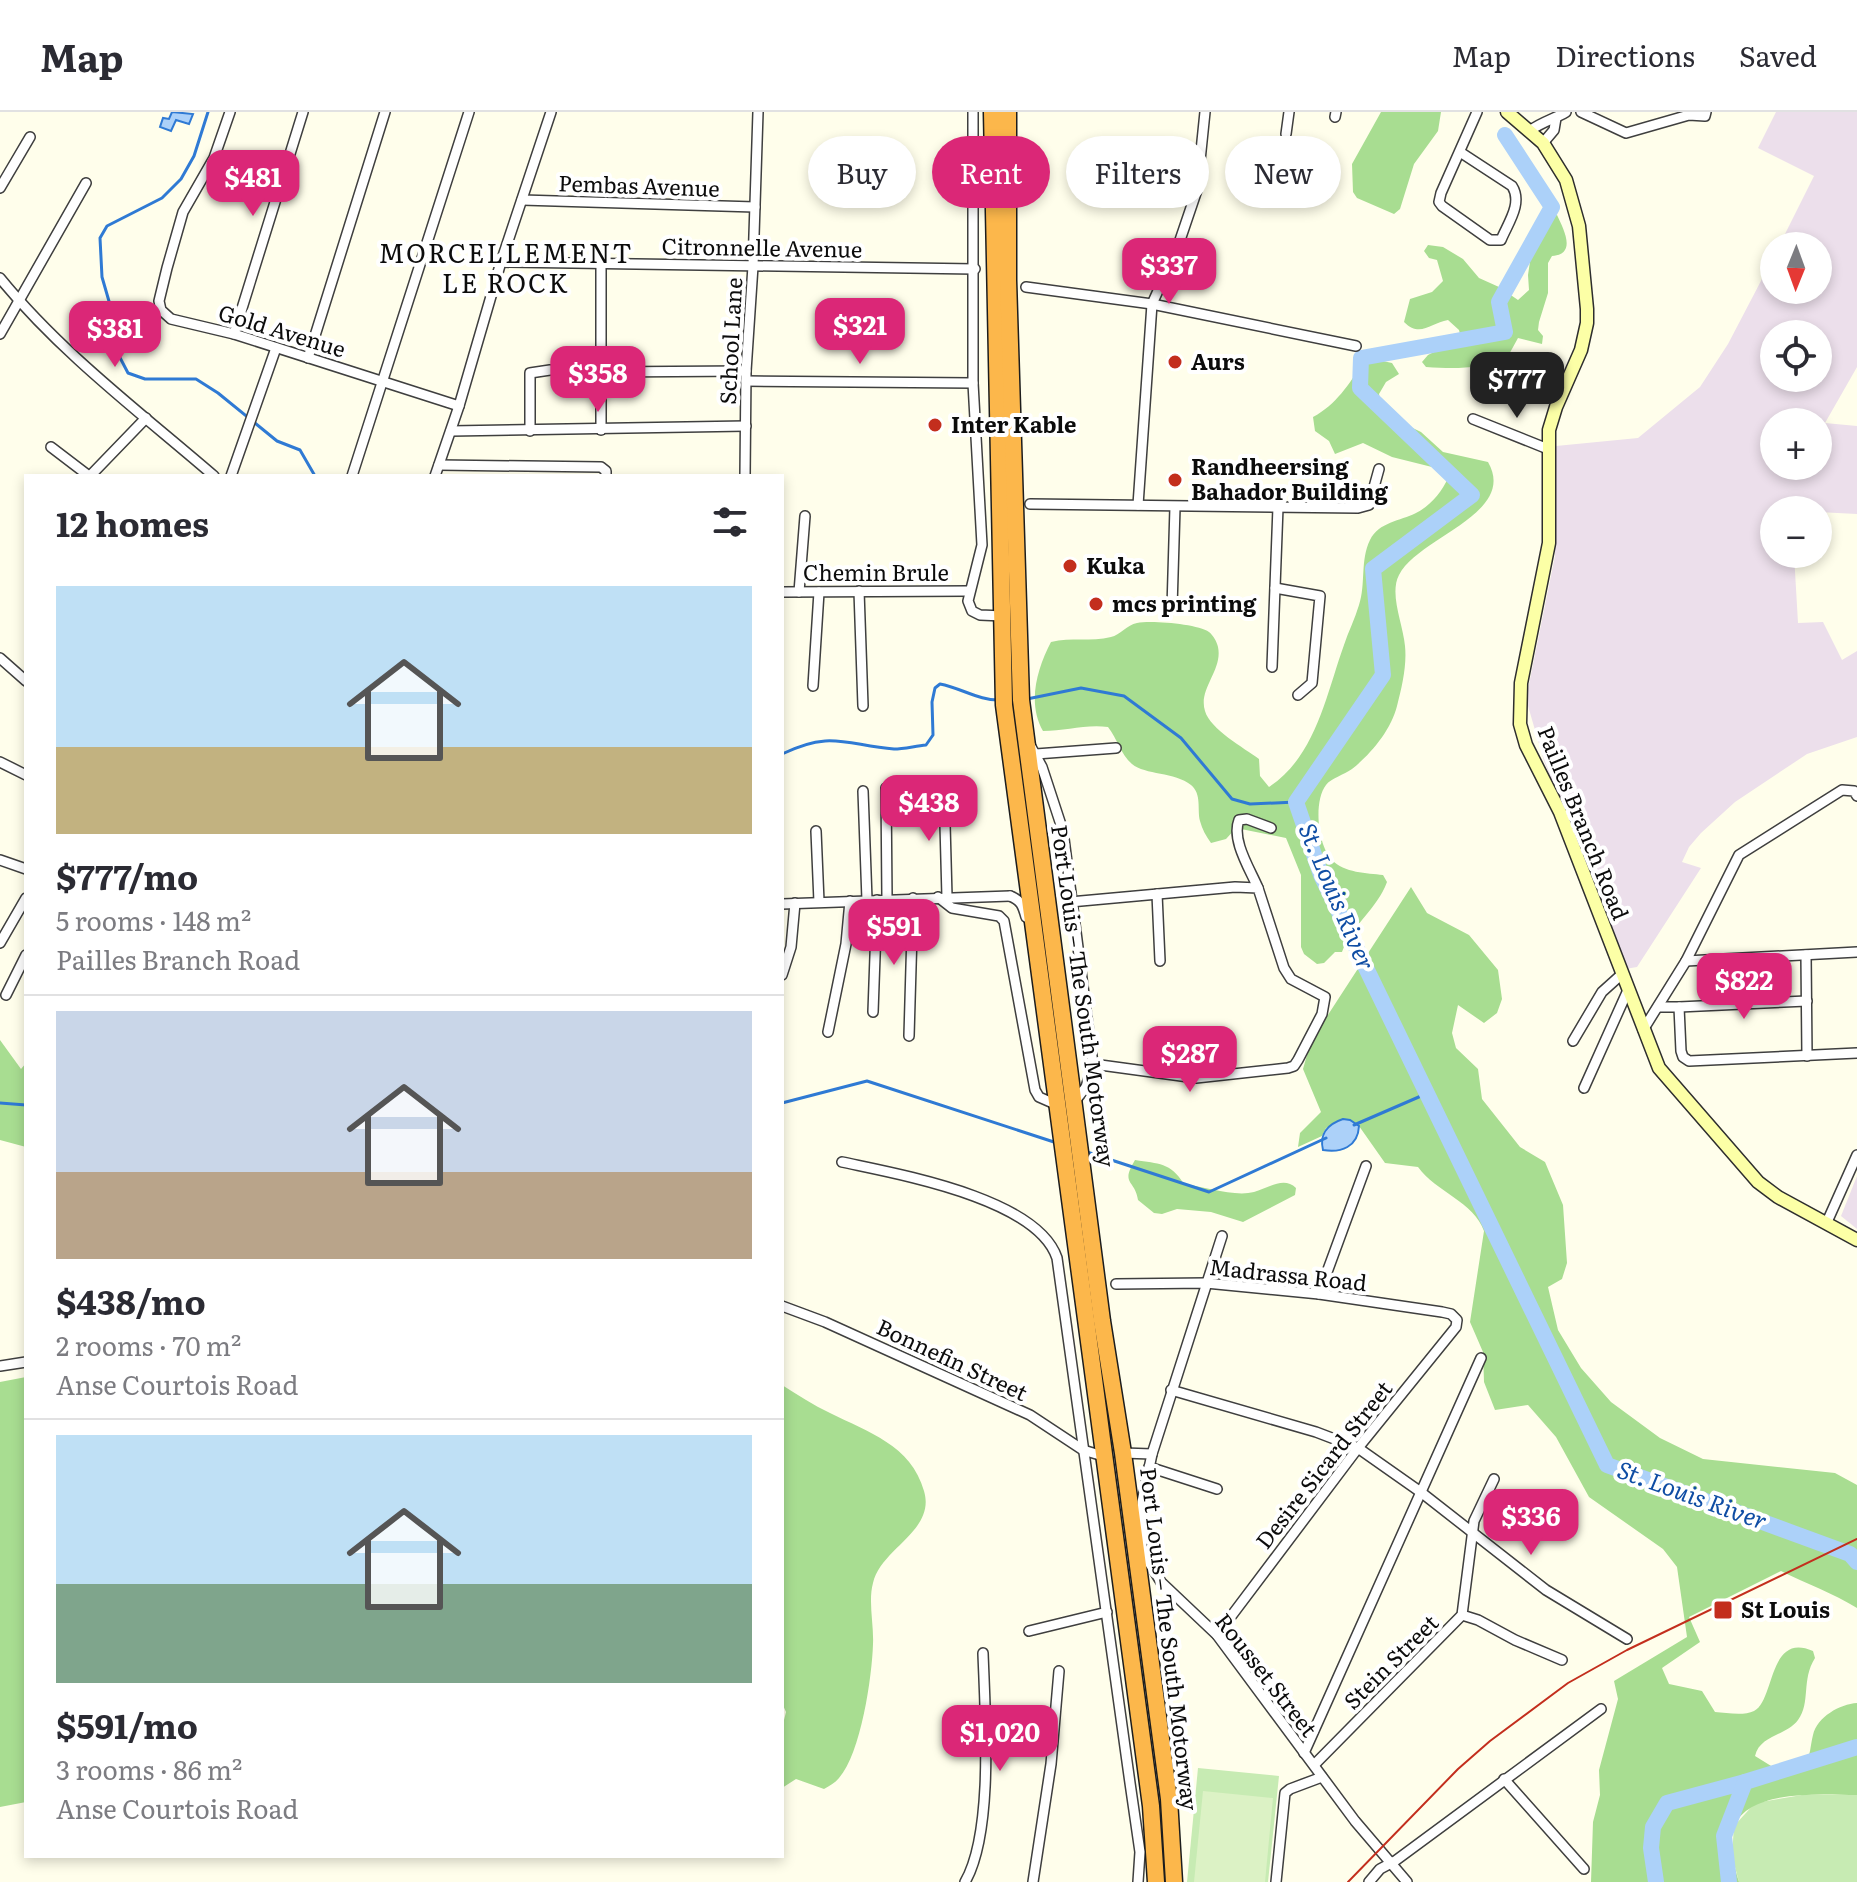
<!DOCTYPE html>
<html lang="en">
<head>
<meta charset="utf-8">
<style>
  :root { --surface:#fff; --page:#f2f2f3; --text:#2b2b33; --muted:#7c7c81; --line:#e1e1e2; --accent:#db2777 }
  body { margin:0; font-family:Literata,serif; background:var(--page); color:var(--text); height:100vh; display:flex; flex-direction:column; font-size:30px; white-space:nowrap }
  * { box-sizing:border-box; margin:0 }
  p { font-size:26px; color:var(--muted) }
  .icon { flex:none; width:44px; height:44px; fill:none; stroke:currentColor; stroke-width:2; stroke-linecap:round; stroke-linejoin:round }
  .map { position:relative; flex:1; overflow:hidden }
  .panel { position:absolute; left:24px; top:362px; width:760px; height:1384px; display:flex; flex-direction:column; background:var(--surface); border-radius:0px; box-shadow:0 4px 12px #0003 }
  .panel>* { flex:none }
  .top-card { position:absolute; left:808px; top:24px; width:760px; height:72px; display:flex; gap:16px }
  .needle { width:52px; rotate:181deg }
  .buttons { position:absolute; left:1760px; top:120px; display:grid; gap:16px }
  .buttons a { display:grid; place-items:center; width:72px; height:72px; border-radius:50%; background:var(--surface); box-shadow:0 4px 12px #0003; font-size:40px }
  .price { position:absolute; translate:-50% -68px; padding:0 18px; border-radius:16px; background:var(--accent); color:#fff; font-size:26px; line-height:52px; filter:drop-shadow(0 2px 4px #0008) }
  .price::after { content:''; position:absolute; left:50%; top:48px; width:24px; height:18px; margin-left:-12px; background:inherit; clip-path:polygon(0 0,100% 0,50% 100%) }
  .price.selected { background:#222; color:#fff }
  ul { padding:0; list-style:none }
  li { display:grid; align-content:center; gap:16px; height:424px; padding:0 32px }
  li+li { border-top:2px solid var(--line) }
  li span { display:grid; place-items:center; height:248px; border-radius:0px; color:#555 }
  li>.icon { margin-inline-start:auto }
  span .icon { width:144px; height:144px; fill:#fffc; stroke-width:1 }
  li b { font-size:34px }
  h2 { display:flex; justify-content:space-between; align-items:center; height:96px; padding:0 32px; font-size:34px }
  .tag { padding:0 28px; border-radius:36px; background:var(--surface); box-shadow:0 4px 12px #0003; font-size:28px; line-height:72px }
  .tag.selected { background:var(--accent); color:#fff }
  header { display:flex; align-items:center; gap:48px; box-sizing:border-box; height:112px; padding:0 40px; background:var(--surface); border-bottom:2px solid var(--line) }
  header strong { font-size:38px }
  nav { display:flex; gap:44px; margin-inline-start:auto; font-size:28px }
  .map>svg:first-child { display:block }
  .industrial { fill:#ecdfeb; fill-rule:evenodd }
  .green { fill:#c7ebb3 }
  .forest { fill:#a8dd91 }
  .pitch { fill:#dcf2c5 }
  .water { fill:#acd1f9; stroke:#2f7ad4; stroke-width:2 }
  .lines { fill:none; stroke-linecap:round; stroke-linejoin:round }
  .stream { stroke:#2f7ad4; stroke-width:3 }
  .river { stroke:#acd1f9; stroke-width:16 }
  .street-casing { stroke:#3f3f3f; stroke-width:12 }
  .secondary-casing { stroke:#2e2e2e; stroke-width:15 }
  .highway-casing { stroke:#1d1d1d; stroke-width:19 }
  .street { stroke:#fff; stroke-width:9 }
  .secondary { stroke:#fcffa6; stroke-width:12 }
  .highway { stroke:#fcb74b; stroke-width:16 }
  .tram { stroke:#c32e1d; stroke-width:2 }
  .poi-dot { fill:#c32e1d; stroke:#fff; stroke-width:3 }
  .labels { text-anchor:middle; stroke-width:8; stroke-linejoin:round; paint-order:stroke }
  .street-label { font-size:22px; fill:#0c0c0c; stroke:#fff }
  .poi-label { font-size:22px; font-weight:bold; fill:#0c0c0c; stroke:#fff; text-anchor:start }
  .water-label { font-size:24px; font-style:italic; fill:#0f4da4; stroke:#fff }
  .quarter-label { font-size:26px; letter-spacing:2px; fill:#0c0c0c; stroke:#fff }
</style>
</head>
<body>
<header>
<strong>Map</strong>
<nav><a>Map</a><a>Directions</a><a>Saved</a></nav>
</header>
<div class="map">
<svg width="1857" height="1770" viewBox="0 0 1857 1770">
  <rect width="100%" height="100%" fill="#fffeeb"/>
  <g class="industrial">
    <path d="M1776,0h81v255l-32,56 32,3v88l-39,-2v-2h-44v44h20l4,69 25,-1 19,38 15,-9v86l-50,17 -72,48 -34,31 -12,14 -7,15 19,6 -64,99 -12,2 -81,-208 -18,-62 29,-143 1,-110 82,-8 62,-51 28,-43 46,-88v34h44v-44h-39l35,-70 -56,-28zM1774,222h44v44h-44zM1774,310h44v44h-44z"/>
    <path d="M1857,1064v53l-16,-13z"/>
  </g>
  <g class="green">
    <path d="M1198,1656l81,8 -11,106h-81z"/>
    <path d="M1802,1683h55v87h-118l-7,-26 2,-30 21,-23z"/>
  </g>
  <g class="forest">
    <path d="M1381,0h60l-3,19 -24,33 -14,45 -6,5 -37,-16 -4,-6 -1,-28z"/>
    <path d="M1557,103c7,15 20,39 -5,41l-4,7v30l-9,29 -1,8 5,6 -1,8 -24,-6 -11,20c-30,11 -49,11 -81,9l-4,-5 6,-7 33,-17 -2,-8 -11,-10c-17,3 -28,18 -44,2l6,-23 22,-7 11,-11 -6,-21 -8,-2 -5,-7 4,-6 15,2 20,12 16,19 20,9 19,13 11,-10 -1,-15 8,-54z"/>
    <path d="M1378,248l14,3 7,11 -13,8 -7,12 3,15 12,10 27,13 22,20 45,10c30,52 -70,75 -89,113 -10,19 4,49 6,71 2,19 -3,41 -8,60 -6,24 -26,48 -45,63 -8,6 -21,9 -26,16 -13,17 -8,61 6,75 12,13 35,13 51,15l4,7c-10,27 -35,43 -45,70h-7l-11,11 -7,1 -13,-10 -3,-7v-72l-15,-37 -50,-10 -10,11 -15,4c-5,-7 -9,-14 -11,-22 -3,-12 2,-27 -9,-36 -16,-13 -46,-10 -59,-21 -11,-9 -15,-26 -24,-37 -22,-3 -43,4 -65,4 -16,-28 -6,-62 8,-89 20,-5 40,0 60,-5 9,-2 16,-12 26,-14 14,-3 61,1 72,9 4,3 8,10 9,15 5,23 -20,42 -13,64 5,18 39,37 54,48l1,17 9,11c47,-31 57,-92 75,-142 4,-13 11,-26 15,-40 7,-21 1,-45 11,-65 9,-18 30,-19 46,-27 14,-7 26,-21 32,-35l-12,-10 -44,-11 -29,-14 -28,11 -6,-13 -14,-10 -2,-14c23,-12 36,-33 50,-54z"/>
    <path d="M1411,775l16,26 42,22 29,35 4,29 -5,14 -13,10 -26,-18 -6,28 4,15 22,21 4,30 38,48 25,15 18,43 4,58 -5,16 -14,8 10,43 23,38 30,34 49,36 43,21 132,14 22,12v123c-24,-15 -50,-24 -76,-37l-92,46 11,25 -38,26 7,16 33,7 13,21c12,1 29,4 39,-1 21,-10 14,-80 59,-60l2,7c-14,22 -4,45 -17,62 -12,16 -38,15 -43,36l21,13 29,-4c6,-11 5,-18 8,-30 4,-18 27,-31 44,-32v92c-34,0 -106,-7 -123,31 -7,16 0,40 5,56h-148l2,-60 7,-27 -1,-25 19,-71 -4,-18 73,-44 -10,-70 -14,-18 -74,-52 -33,-60 -28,-32 -33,5 -11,-28 -1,-30 -13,-30 14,-91c-10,-29 -48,-39 -66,-64l-33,-4 -26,-37 -9,-6 -24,8 -4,8 -24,11 2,-14 21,-21 -18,-43 8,-28z"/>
    <path d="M0,928l21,29 5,-6v84l-26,-7z"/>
    <path d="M1135,1048c24,4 35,2 49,24 21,3 51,13 70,8 14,-4 30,-16 42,-4l-1,7 -52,27 -32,-10 -34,-3 -15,5 -8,-1 -16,-13c-3,-21 -18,-15 -3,-40z"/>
    <path d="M26,1265v425l-26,5v-425z"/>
    <path d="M782,1273c16,10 31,20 48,28 38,19 81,32 94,78 12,40 -43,57 -51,92 -5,18 1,42 0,61 -1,33 -12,109 -34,134 -4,5 -10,8 -15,11l-28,-10 -14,9v-60l4,-16 -4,-9z"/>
  </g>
  <path class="pitch" d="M1203,1679l70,7 -8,84h-71z"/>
  <g class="water">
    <path d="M172,0l21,2 -4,10 -13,-4 -5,11 -11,-4 3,-9 6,1z"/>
    <path d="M1343,1007l7,1 9,6c-1,21 -18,27 -36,24 -4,-16 5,-26 20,-31z"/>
  </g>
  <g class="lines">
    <g class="stream">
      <path d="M208,0l-14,44 -13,23 -19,19 -55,28 -7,12 2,39 15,52 -1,21 12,23 17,6h51l22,14 59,48 23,9 15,26"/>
      <path d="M1027,587l54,-11 43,8 57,42 51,61 18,5 46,-2"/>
      <path d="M782,642c49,-24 64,-9 112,-5 10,0 21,-3 32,-4l7,-10 -1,-33 3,-14 5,-4c21,4 40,17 60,16"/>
      <path d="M0,991l26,2"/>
      <path d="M782,991l85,-22 190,62"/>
      <path d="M1354,1013l74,-32"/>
      <path d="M1087,1040l122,40 117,-54"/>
    </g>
    <g class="river">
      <path d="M1505,23l47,72 -53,95 6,30 -144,26 -1,30 112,107 -99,74 10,106 -87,127 25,73 286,590 243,89 7,8"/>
      <path d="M1656,1770l-5,-34 2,-21 14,-24 78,-21"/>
      <path d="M1729,1770l-5,-46 21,-54 112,-35"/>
    </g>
    <g class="street-casing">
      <g id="street">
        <path d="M230,0l-16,46 -31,54 -16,56 -8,33 2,9 10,9 63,15 225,72"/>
        <path d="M973,0v271l9,162 -14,56 4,10 8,4 23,1"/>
        <path d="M1581,0l45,21 63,-18 16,1 1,-4"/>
        <path d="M1335,5l1,-5"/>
        <path d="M1531,18c11,-8 23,-11 35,-18"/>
        <path d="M1286,22l3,-22"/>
        <path d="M1543,31l11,-13 2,-12"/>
        <path d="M1460,40l52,34c11,17 -4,37 -11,54h-11l-48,-34 -3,-4 2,-9 36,-81"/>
        <path d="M0,76l30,-51"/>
        <path d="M522,88l233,7"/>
        <path d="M501,150l474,7"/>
        <path d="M601,152v166"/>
        <path d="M0,166c61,75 141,135 214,198"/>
        <path d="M1026,175l126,17 204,42"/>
        <path d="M0,222l86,-151"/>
        <path d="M234,222l69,-222"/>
        <path d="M308,246l77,-246"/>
        <path d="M601,260l145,-1"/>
        <path d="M746,269l227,2"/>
        <path d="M1473,307l75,30"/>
        <path d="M451,319l295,-5"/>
        <path d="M530,319v-58l20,-3"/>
        <path d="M51,335l38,29"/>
        <path d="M439,353l162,2 5,4v5"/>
        <path d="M90,364l56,-58"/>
        <path d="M231,364l45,-128"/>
        <path d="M352,364l117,-364"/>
        <path d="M435,364l24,-70 42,-144 50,-150"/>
        <path d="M745,364l1,-105 7,-105 5,-154"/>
        <path d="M1030,392l328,4 11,-3 10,-36"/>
        <path d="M1138,393l14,-201 25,-55 20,-59 8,-78"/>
        <path d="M1275,476l45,8 -8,87 -14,12"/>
        <path d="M859,479l4,115"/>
        <path d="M782,480l187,-1"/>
        <path d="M799,480l6,-76"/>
        <path d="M1172,496l3,-101"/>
        <path d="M0,546l26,23"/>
        <path d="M1272,555l6,-160"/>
        <path d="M813,574l6,-94"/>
        <path d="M1030,633l12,22 21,64 30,233 -7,23 -11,14"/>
        <path d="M1036,642l80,-6"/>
        <path d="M0,650l26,13"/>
        <path d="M886,676l1,111"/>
        <path d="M944,676l3,109"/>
        <path d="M863,679l4,109"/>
        <path d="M816,719l3,71"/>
        <path d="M0,748l26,9"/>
        <path d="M1258,776c-8,-19 -27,-48 -19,-68l8,-1 24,9"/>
        <path d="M1157,782l3,67"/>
        <path d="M1010,784c11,4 13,10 16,21"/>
        <path d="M938,785l14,11 47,8 5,5 31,169 4,7 16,7"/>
        <path d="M1070,790l165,-15 23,1 26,80 7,11 34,18 -3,17 -24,46 -4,6 -6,2 -92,10 -103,-14"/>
        <path d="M782,792l228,-8"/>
        <path d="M0,831l26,-45"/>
        <path d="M1806,843l1,101"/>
        <path d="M1686,849l171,-9"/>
        <path d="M782,863l9,-28 4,-44"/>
        <path d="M6,883l20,-40"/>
        <path d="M1658,895h21l2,44 2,6 6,4 168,-8"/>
        <path d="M1679,895l128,-6"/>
        <path d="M873,900l4,-112"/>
        <path d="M1643,918l43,-69 53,-106 103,-65 12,1 3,5"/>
        <path d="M828,920l18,-88 4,-43"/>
        <path d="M909,924l4,-138"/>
        <path d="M1573,929l29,-49 20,-18"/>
        <path d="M1584,976l44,-98"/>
        <path d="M842,1050c55,12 195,36 215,96l73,525 10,69 -2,30"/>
        <path d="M1827,1110l30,-67"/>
        <path d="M1222,1124l-70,218 -10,48v44l3,10 16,26 56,53 138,186 52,61"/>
        <path d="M1116,1172l90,-1 113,11 123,18 9,2 6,6 -1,7 -98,121 -141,187"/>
        <path d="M1319,1182l47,-128"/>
        <path d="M782,1194l43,16 205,93 53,35 20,6"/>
        <path d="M0,1254l26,-4"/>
        <path d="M1171,1278l145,42 42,16 64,45 124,97 81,49"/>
        <path d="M1123,1341l29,1"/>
        <path d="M1149,1355l68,22"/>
        <path d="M1462,1503l16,5 37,20 47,20"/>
        <path d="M1029,1519l78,-19"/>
        <path d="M1304,1641l177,-395"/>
        <path d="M1314,1653l148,-150 12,-94 20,-42"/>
        <path d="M1504,1667l80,90"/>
        <path d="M965,1770c29,-50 20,-170 18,-229"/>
        <path d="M1033,1770l18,-118 8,-93"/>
        <path d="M1276,1770l9,-89 5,-4 32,-12"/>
        <path d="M1369,1770l11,-13 15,-8 206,-152"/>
      </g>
    </g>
    <g class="secondary-casing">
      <path id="secondary" d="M1507,0l36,31 23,37 13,46 8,83v14l-6,27 -25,57 -7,23v113l-28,140 -1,41 6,21 34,67 99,256 99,114 20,15 79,43"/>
    </g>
    <g class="highway-casing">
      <g id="highway">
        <path d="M992,0l12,593 147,1101 5,76"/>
        <path d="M1008,0v168l13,420 81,621 21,132 46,346 5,83"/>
      </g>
    </g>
    <use href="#street" class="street"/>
    <use href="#secondary" class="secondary"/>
    <use href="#highway" class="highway"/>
    <path class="tram" d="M1348,1770l110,-113 32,-28 78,-58 59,-33 230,-111"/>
  </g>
  <g class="poi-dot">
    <circle cx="1175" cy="250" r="8"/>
    <circle cx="935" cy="313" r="8"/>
    <circle cx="1175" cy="368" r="8"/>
    <circle cx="1070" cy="454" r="8"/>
    <circle cx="1096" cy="492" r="8"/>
    <rect x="1713" y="1488" width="20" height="20" rx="4"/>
  </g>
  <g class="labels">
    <g class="street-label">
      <text transform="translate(639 74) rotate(2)" y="8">Pembas Avenue</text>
      <text transform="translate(762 136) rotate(1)" y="8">Citronnelle Avenue</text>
      <text transform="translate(282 219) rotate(17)" y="8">Gold Avenue</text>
      <text transform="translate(731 229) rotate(-87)" y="8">School Lane</text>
      <text x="876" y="469">Chemin Brule</text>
      <text transform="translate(1583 711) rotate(68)" y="8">Pailles Branch Road</text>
      <text transform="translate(1083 884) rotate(82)" y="8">Port Louis – The South Motorway</text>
      <text transform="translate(1288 1163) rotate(6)" y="8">Madrassa Road</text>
      <text transform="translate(952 1248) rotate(25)" y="8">Bonnefin Street</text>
      <text transform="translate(1324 1353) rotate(-52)" y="8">Desire Sicard Street</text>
      <text transform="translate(1169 1527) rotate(83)" y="8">Port Louis – The South Motorway</text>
      <text transform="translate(1391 1550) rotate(-45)" y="8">Stein Street</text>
      <text transform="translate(1266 1563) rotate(52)" y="8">Rousset Street</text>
    </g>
    <g class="poi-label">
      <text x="1191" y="258">Aurs</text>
      <text x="951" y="321">Inter Kable</text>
      <text x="1191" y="363">Randheersing<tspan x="1191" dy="25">Bahador Building</tspan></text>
      <text x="1086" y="462">Kuka</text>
      <text x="1112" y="500">mcs printing</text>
      <text x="1741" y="1506">St Louis</text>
    </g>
    <g class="water-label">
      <text transform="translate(1336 785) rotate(67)" y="8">St. Louis River</text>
      <text transform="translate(1692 1384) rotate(20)" y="8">St. Louis River</text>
    </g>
    <g class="quarter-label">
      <text x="506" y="151">MORCELLEMENT<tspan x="506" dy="30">LE ROCK</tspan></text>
    </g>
  </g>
</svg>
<div class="buttons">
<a><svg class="needle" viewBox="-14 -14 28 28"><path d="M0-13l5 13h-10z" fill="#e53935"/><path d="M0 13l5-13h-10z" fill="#7c7c81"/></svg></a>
<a><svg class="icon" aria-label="locate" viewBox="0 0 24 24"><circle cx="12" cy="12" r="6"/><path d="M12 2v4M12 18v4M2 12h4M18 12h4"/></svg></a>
<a>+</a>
<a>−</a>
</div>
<b class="price" style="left:253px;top:106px">$481</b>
<b class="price" style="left:1169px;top:194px">$337</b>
<b class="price" style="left:860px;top:254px">$321</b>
<b class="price" style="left:115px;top:257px">$381</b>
<b class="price" style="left:598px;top:302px">$358</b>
<b class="price selected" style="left:1517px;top:308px">$777</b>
<b class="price" style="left:929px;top:731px">$438</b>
<b class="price" style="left:894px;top:855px">$591</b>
<b class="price" style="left:1744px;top:909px">$822</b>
<b class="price" style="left:1190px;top:982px">$287</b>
<b class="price" style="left:1531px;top:1445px">$336</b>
<b class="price" style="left:1000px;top:1661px">$1,020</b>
<div class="top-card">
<a class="tag">Buy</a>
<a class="tag selected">Rent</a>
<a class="tag">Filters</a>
<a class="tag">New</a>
</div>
<section class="panel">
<h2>12 homes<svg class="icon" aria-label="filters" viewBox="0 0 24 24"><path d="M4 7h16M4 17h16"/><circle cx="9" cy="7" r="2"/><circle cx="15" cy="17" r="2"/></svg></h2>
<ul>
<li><span style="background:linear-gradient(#bfe0f5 65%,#c2b280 0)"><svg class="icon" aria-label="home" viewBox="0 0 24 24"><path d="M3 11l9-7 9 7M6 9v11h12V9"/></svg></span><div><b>$777/mo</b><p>5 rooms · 148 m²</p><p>Pailles Branch Road</p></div></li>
<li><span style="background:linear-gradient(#c9d6e8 65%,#b9a48a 0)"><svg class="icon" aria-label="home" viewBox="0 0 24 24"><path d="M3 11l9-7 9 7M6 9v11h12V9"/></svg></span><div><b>$438/mo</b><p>2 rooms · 70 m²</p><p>Anse Courtois Road</p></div></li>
<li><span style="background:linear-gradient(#bfe0f5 60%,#7fa58c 0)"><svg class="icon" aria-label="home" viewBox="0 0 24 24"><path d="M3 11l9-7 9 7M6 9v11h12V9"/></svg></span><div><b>$591/mo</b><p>3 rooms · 86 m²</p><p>Anse Courtois Road</p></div></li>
</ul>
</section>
</div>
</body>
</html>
